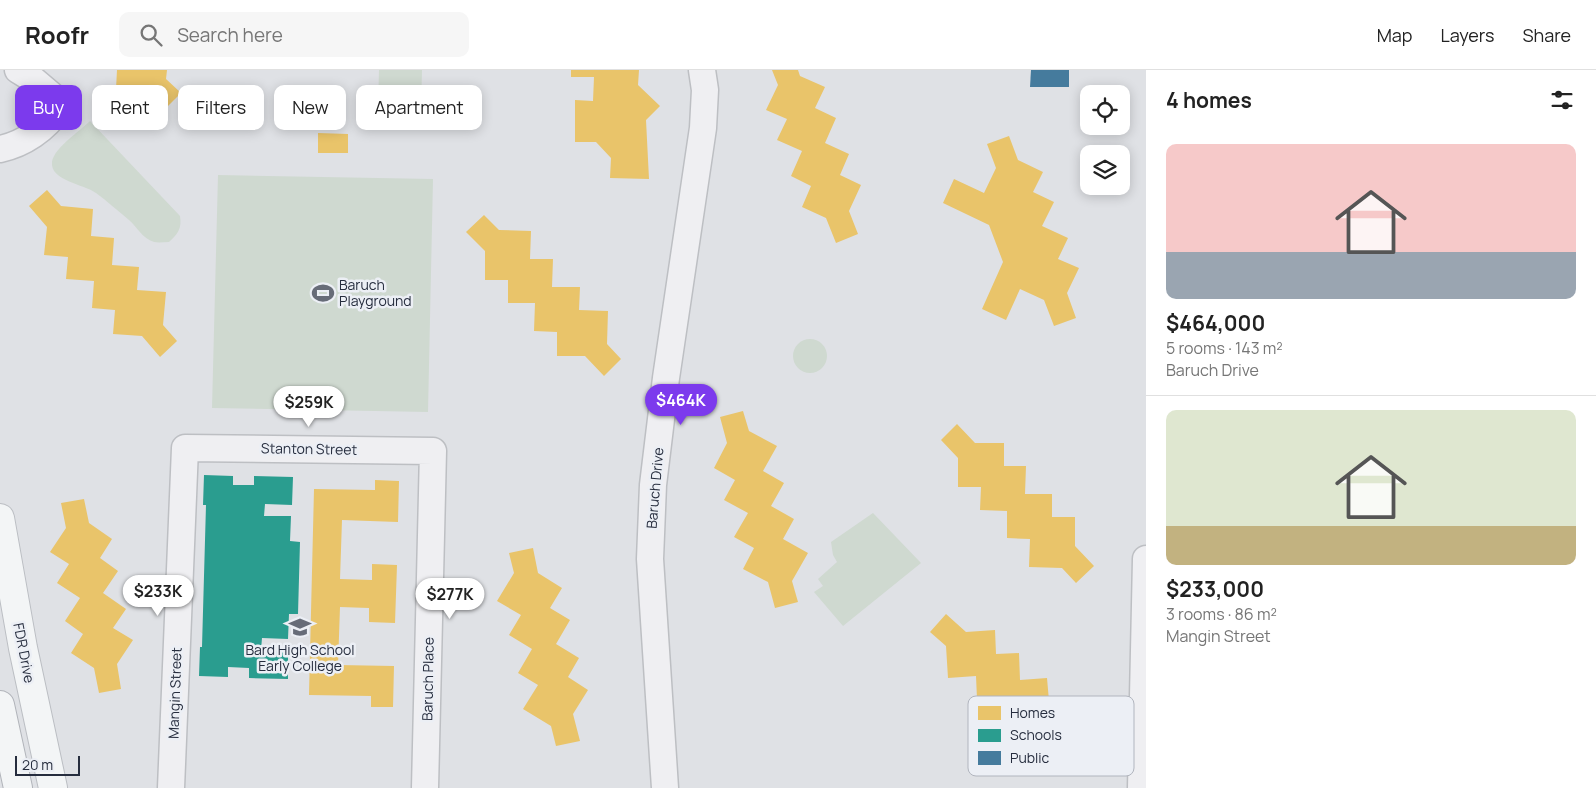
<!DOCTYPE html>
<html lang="en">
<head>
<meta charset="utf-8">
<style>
  :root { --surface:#fff; --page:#f6f6f6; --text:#222; --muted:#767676; --line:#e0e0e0; --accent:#7c3aed }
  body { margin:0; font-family:Manrope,sans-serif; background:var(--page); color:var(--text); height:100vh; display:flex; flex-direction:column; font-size:19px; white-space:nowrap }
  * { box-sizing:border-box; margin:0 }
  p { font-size:16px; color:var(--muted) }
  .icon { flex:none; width:28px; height:28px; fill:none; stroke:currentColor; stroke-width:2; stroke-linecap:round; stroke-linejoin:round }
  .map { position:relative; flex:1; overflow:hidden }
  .panel { display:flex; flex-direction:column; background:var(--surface); width:450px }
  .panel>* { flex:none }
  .guide { position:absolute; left:15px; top:15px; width:475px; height:45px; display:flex; gap:10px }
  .buttons { position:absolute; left:1080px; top:15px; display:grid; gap:10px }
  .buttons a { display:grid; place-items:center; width:50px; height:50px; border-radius:10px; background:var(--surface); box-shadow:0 2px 12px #0003; font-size:25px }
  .scale { position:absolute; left:15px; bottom:12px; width:65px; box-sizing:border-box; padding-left:5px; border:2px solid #262d3e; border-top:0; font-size:14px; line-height:18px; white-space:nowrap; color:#262d3e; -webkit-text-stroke:4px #eceff5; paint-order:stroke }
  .price { position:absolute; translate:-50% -42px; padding:0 11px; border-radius:18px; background:#fff; color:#222; font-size:16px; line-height:32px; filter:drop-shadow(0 1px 2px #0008) }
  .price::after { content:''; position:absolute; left:50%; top:30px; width:15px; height:11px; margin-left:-8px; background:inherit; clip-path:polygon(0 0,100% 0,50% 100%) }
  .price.current { background:var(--accent); color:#fff }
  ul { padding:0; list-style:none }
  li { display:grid; align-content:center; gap:10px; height:265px; padding:0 20px }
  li+li { border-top:1px solid var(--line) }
  li span { display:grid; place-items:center; height:155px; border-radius:10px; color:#555 }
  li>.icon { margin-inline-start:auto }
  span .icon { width:90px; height:90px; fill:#fffc; stroke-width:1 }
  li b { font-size:21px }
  h2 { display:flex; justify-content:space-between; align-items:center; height:60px; padding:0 20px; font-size:21px }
  .pill { padding:0 18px; border-radius:10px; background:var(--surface); box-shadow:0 2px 12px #0003; font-size:18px; line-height:45px }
  .pill.current { background:var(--accent); color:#fff }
  header { display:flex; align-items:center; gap:30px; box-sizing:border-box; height:70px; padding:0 25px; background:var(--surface); border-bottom:1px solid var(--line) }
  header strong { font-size:24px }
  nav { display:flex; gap:28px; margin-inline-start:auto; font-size:18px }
  .search { width:350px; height:45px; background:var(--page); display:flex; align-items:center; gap:12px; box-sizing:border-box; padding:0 18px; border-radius:10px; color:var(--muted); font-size:19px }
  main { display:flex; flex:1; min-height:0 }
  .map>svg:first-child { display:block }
  .green { fill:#cfd9d0 }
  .homes { fill:#e9c46a }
  .schools { fill:#2a9d8f }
  .public { fill:#457b9d }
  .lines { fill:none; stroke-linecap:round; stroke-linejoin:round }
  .minor-casing { stroke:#bdbfc3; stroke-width:29 }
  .major-casing { stroke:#bbbec3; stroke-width:30 }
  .highway-casing { stroke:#b1b4ba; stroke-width:30 }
  .minor { stroke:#efeff2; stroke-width:26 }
  .major { stroke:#f3f5f6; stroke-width:28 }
  .highway { stroke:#f3f5f6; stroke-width:28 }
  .labels { text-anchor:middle; stroke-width:5; stroke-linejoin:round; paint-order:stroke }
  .poi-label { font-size:14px; fill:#262d3e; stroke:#eceff5; text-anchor:start }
  .street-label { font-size:14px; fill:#262d3e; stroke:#eceff5 }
  .key { fill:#eceff5; stroke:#b1b5be; stroke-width:1 }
  .key-label { font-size:14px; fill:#262d3e }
</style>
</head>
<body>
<header>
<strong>Roofr</strong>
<div class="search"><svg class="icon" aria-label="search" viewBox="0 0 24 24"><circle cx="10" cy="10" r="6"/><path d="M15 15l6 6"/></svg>Search here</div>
<nav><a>Map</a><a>Layers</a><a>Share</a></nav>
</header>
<main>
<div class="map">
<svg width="1146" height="718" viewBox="0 0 1146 718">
  <rect width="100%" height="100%" fill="#dfe1e5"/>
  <g class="green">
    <path d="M379,0h43l-1,39 -43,-1z"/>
    <path d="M90,51l90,95c2,12 -2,18 -11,26 -5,0 -10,1 -15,0 -12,-4 -16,-14 -25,-22 -11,-9 -22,-19 -33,-27 -12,-9 -46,-12 -44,-31 2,-14 28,-31 38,-41z"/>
    <path d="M218,105l215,4 -5,233 -216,-4z"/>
    <circle cx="810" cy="286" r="17"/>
    <path d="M873,443l48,50 -78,63 -29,-34 9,-6 -5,-7 19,-17 -4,-7 -2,-13z"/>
  </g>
  <g class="homes">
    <path d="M117,0h50l-1,9 15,14 -17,17 -20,-20 -28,-1z"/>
    <path d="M571,0h68l-1,15 22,21 -14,14 3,59 -39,-1 1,-20 -15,-16h-21v-42l18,1 1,-24h-23z"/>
    <path d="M772,0h26l2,6 25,11 -10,21 21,10 -11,25 24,11 -9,21 21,10 -12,26 9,23 -22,9 -10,-25 -24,-11 9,-21 -20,-10 11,-25 -25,-11 10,-21 -21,-9 12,-25z"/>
    <path d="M318,63l30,1v19h-30z"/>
    <path d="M1009,66l9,24 25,12 -10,20 21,10 -12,24 26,12 -10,21 21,9 -12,25 9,25 -22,8 -10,-26 -24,-11 -14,31 -24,-11 21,-47 -14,-37 -46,-22 11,-24 30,14 12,-25 -9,-24z"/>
    <path d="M47,120l14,16 32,3 -2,27 23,2 -2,27 27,2 -2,23 29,2 -3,33 14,16 -17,16 -18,-21 -29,-2 2,-24 -23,-2 2,-27 -28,-2 2,-22 -24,-2 3,-28 -18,-21z"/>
    <path d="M484,145l15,15 32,1 -1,28h23l-1,28h28l-1,23 29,1 -1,33 14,15 -17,17 -19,-20h-28v-24l-23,-1 1,-28h-27v-23h-23v-29l-19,-19z"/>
    <path d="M743,341l6,20 28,15 -14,25 21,12 -13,23 23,13 -11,20 25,14 -16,28 6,21 -23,6 -7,-26 -25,-13 11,-21 -20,-11 14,-24 -24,-13 11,-20 -21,-12 13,-25 -7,-26z"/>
    <path d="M957,354l18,19h29v23h22l-1,28h27v23h23v29l19,20 -18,17 -14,-15 -33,-1 1,-28 -23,-1v-27l-27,-1 1,-23h-23v-29l-17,-18z"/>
    <path d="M375,410l24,1 -1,41 -56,-2 -2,59 32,1v-16l25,1 -2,58 -26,-1v-14l-29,-1 -2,58 56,1 -1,41h-22v-11l-62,-1 5,-206 61,1z"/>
    <path d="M84,429l5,24 23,16 -12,19 18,13 -15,22 23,16 -13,19 20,12 -16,24 4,25 -22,4 -5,-25 -23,-15 12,-19 -18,-13 15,-23 -23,-15 12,-19 -19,-12 16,-24 -5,-25z"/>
    <path d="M533,478l5,25 24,15 -12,20 20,12 -14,24 23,14 -11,19 20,13 -15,24 7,27 -24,5 -5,-20 -28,-17 15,-24 -20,-12 14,-24 -23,-14 12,-20 -24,-14 17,-28 -5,-20z"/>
    <path d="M946,544l20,18 29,-2 1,24 23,-1 1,27 27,-2 2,23 23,-1 2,28 20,19 -17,18 -15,-14 -32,1 -2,-28 -22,2 -2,-28 -27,1 -1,-23 -28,2 -2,-32 -16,-14z"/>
  </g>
  <path class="schools" d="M204,405l29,1v9h21v-9l39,1 -1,28 -27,-1 -1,12h27l-1,25 10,1 -2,72h-9l-1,25 -26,-1 -1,12 27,1v28l-39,-1v-10l-21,-1v10l-29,-1 1,-29h2l4,-142h-3z"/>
  <path class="public" d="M1031,0h38v17h-39z"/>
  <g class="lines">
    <g class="minor-casing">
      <g id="minor">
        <path d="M0,79c24,-5 45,-20 59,-40l-2,-9 -26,-22 -13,-8"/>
        <path d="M171,718l14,-340 248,3 -8,337"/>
        <path d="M665,718l-15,-229 3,-74 13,-107 37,-250 2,-38 -3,-20"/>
        <path d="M1141,718l5,-229"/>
      </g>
    </g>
    <g class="major-casing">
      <path id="major" d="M0,448l23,130 30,140"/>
    </g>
    <g class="highway-casing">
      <path id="highway" d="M0,635l18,83"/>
    </g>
    <use href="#minor" class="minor"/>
    <use href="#major" class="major"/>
    <use href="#highway" class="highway"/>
  </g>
  <defs>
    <g id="stadium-bare" transform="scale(1.725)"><path d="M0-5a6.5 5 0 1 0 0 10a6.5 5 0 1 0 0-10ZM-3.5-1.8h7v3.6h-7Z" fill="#676c78" stroke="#eceff5" stroke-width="2.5" paint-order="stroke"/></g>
    <g id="school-bare" transform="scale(1.725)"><path d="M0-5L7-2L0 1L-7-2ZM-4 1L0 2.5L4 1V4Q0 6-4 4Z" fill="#676c78" stroke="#eceff5" stroke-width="2.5" paint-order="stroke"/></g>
  </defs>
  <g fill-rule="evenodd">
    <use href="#stadium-bare" x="323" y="223"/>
    <use href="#school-bare" x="300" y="557"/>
  </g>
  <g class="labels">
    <g class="poi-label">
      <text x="339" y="220">Baruch<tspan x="339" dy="16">Playground</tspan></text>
      <text x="300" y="585" text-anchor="middle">Bard High School<tspan x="300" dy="16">Early College</tspan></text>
    </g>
    <g class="street-label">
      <text transform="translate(309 379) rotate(1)" y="5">Stanton Street</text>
      <text transform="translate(655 418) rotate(-85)" y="5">Baruch Drive</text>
      <text transform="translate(24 583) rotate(79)" y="5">FDR Drive</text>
      <text transform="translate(428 609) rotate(-89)" y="5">Baruch Place</text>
      <text transform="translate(175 623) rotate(-88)" y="5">Mangin Street</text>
    </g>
  </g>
  <rect x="968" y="626" width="166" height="80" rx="8" class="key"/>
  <rect x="978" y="636" width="23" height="14" fill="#e9c46a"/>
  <rect x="978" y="659" width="23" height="13" fill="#2a9d8f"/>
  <rect x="978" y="681" width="23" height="14" fill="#457b9d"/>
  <g class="key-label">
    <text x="1010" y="648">Homes</text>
    <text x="1010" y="670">Schools</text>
    <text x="1010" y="693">Public</text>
  </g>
</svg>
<div class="buttons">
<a><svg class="icon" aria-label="locate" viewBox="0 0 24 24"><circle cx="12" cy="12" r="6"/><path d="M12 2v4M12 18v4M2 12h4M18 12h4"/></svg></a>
<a><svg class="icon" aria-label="layers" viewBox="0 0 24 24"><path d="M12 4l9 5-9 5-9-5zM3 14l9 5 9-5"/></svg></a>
</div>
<div class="scale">20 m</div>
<b class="price current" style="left:681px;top:356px">$464K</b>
<b class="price" style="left:309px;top:358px">$259K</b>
<b class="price" style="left:158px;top:547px">$233K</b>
<b class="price" style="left:450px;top:550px">$277K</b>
<div class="guide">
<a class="pill current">Buy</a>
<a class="pill">Rent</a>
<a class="pill">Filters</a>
<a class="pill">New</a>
<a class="pill">Apartment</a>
</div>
</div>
<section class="panel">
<h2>4 homes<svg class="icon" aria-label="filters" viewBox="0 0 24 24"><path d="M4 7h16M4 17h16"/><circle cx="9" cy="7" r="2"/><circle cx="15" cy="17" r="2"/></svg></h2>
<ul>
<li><span style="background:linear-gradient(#f6c9c9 70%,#9aa5b1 0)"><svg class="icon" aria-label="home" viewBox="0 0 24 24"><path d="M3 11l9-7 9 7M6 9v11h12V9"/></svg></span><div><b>$464,000</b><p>5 rooms · 143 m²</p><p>Baruch Drive</p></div></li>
<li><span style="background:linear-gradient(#dfe7d0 75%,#c2b280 0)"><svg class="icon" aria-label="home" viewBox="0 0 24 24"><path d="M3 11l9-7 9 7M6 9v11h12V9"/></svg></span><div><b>$233,000</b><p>3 rooms · 86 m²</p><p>Mangin Street</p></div></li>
</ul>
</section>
</main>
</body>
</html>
